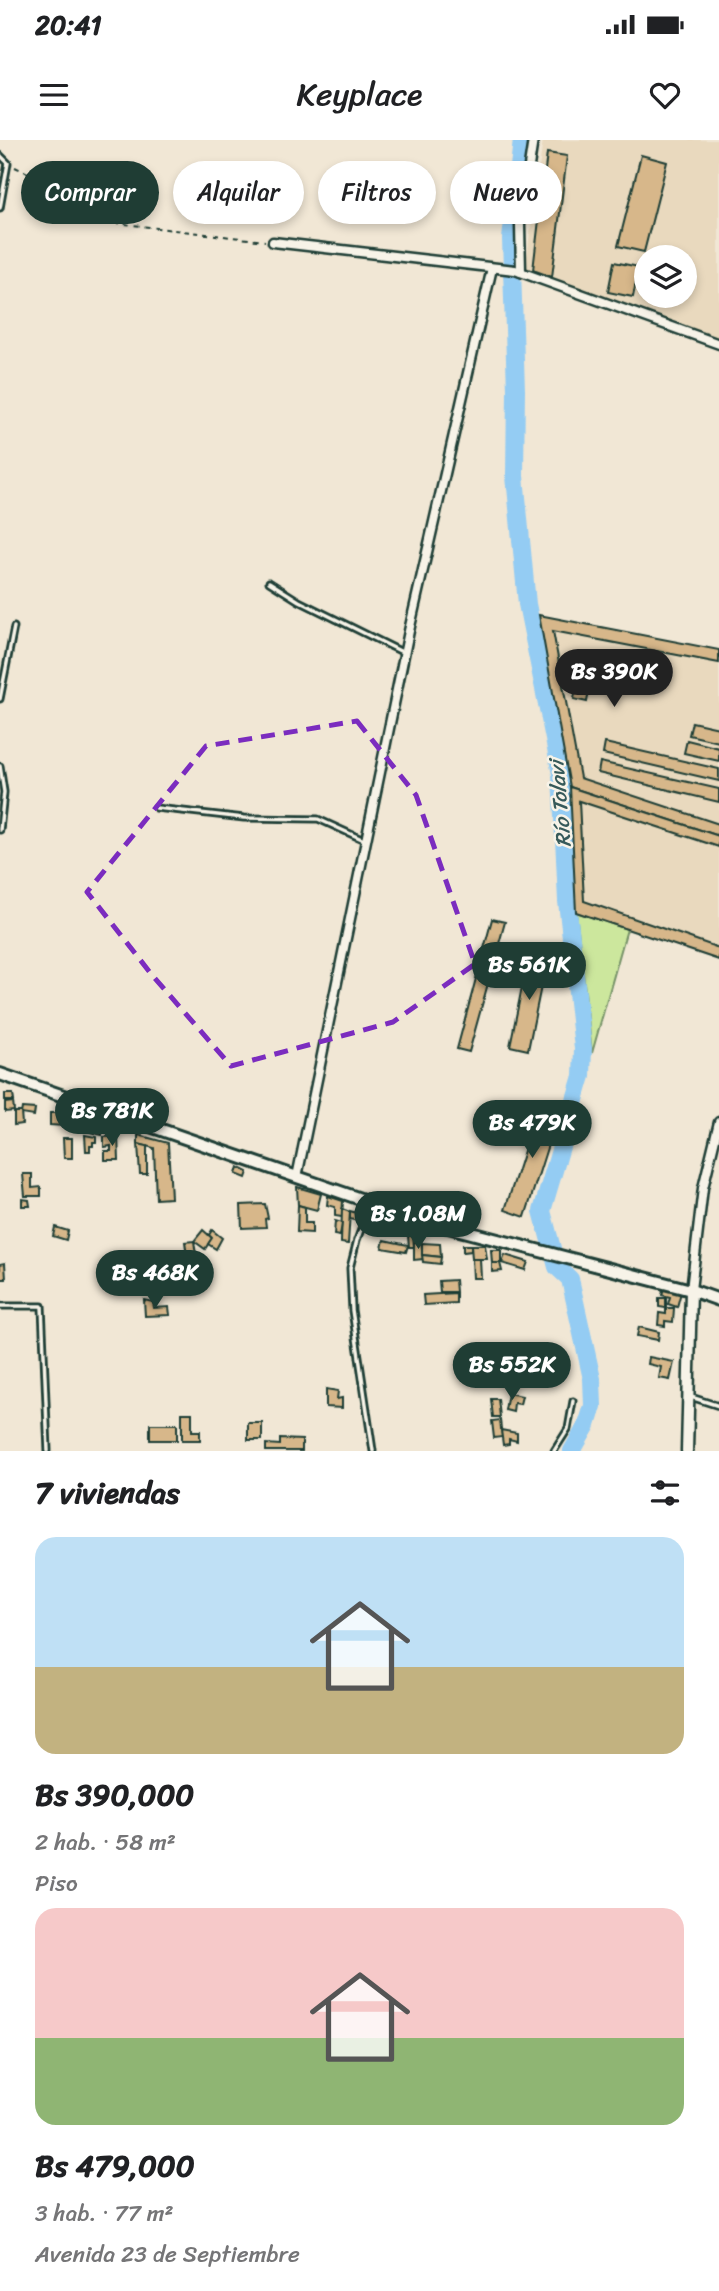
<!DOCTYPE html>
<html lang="es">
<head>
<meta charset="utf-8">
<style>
  :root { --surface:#fff; --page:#f6f6f6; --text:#202124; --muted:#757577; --accent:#1f3d34 }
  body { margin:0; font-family:Sriracha,sans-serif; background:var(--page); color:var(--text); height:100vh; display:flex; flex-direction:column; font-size:26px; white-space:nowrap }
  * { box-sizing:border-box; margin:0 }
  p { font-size:23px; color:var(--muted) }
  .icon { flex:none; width:38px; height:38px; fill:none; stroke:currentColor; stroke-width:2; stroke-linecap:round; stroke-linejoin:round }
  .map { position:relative; height:1311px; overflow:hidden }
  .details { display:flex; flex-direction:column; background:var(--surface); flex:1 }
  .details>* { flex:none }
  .hud { position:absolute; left:21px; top:21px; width:677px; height:63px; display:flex; gap:14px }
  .buttons { position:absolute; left:634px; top:105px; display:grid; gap:14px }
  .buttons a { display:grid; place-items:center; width:63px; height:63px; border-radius:50%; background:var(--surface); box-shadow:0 4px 10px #0003; font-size:35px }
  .price { position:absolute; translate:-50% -60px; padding:0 16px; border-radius:24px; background:var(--accent); color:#fff; font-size:23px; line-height:46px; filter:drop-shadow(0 2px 4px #0008) }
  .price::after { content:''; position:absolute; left:50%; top:42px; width:21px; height:16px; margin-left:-10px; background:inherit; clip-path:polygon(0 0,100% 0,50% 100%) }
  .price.on { background:#222; color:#fff }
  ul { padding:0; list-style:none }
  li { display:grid; align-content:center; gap:14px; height:371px; padding:0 35px }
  li span { display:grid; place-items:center; height:217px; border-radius:21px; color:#555 }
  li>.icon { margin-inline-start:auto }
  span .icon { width:126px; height:126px; fill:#fffc; stroke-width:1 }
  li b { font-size:30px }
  h2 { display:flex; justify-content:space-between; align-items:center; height:84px; padding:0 35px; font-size:30px }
  .pill { padding:0 24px; border-radius:32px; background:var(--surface); box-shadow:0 4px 10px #0003; font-size:24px; line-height:63px }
  .pill.on { background:var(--accent); color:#fff }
  .status { display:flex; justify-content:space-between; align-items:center; height:49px; padding:0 35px; background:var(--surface); direction:ltr }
  .status svg { height:19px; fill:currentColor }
  header { display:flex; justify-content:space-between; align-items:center; height:91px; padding:0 35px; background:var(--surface); font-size:32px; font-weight:600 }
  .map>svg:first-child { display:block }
  .built { fill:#e9d9be; fill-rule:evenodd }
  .green { fill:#cce79d; stroke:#769268; stroke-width:2 }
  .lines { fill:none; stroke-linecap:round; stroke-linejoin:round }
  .river { stroke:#94ccf3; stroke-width:18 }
  .building { fill:#d7b78a; stroke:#1f3d34; stroke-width:2 }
  .service-casing { stroke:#1f3d34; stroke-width:9 }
  .minor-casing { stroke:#1f3d34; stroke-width:13 }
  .tertiary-casing { stroke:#1f3d34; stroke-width:15 }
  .secondary-casing { stroke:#1f3d34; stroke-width:16 }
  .path { stroke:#1f3d34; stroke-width:2; stroke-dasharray:5 5; stroke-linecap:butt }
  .service { stroke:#f7f3e8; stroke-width:3.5 }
  .minor { stroke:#f7f3e8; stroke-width:8 }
  .tertiary { stroke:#f7f3e8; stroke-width:10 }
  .secondary { stroke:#f7f3e8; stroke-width:10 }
  .marked { fill:none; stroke:#7b2cbf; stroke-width:5; stroke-dasharray:14 9; stroke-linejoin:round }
  .labels { text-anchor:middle; stroke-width:5; stroke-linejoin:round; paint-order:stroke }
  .water-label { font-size:21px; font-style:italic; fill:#365a5a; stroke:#f7f3e8 }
</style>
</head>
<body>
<div class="status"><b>20:41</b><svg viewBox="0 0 49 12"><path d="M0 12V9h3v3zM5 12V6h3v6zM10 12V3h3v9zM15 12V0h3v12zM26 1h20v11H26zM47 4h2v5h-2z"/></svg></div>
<header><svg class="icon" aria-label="menu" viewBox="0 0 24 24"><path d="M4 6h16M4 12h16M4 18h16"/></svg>Keyplace<svg class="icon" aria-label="heart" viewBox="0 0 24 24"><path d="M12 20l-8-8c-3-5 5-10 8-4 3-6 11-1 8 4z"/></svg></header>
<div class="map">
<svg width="719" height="1311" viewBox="0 0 719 1311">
  <rect width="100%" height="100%" fill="#f1e7d5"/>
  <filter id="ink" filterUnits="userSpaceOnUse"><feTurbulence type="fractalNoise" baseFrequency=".0143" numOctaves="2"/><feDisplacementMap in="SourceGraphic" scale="14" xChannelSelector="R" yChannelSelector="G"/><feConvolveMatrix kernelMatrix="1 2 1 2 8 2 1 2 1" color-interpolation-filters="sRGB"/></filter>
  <g filter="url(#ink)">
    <g class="built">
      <path d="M543,0h176v198l-192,-70 -1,-6zM646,117h38v39h-38z"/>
      <path d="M539,475l180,35v310l-143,-48 -6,-125z"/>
    </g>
    <path class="green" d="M576,772l51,17 -35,124z"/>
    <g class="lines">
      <path class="river" d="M522,0l-11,99 5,151 -1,86 12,128 34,170 6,127 16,147 -1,28 -40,135 15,56 13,12 22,100 1,27 -6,19 -15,26"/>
    </g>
    <g class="building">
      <path d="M547,13l20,3 -15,121 -19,-7z"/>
      <path d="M641,15l26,7 -23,90 -26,-6z"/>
      <path d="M614,122l25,5 -6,30 -25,-5z"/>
      <path d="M539,475l180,35v13l-166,-32 27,147 139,46v12l-149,-49z"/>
      <path d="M580,526l13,3 -6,33 -13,-3z"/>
      <path d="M692,582l27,6v14l-30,-7z"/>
      <path d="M687,600l32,8v13l-35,-8z"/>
      <path d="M605,603l114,26v12l-116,-27z"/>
      <path d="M600,622l119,27v13l-121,-29z"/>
      <path d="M570,647l149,49v11l-140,-46 5,100 135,47v12l-143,-48z"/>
      <path d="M492,779l13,3 -36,130 -12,-3z"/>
      <path d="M529,813l18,4 -19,93 -18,-4z"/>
      <path d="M5,954h8l1,7h-9z"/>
      <path d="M13,962l1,9 -9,1v-9z"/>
      <path d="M539,964l20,6 -34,107 -20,-7z"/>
      <path d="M22,968l13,1 -1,7 -13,-2z"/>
      <path d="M14,972h7l1,12 -8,1z"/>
      <path d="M50,973h15l-1,13 -14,-1z"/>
      <path d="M88,979l15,3 -1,13 -17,-4z"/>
      <path d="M85,995l11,2v5h-3v4h-3v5h-4z"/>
      <path d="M138,995l30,8 3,55 -15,1 -2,-51 -16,-4z"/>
      <path d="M118,996l1,24h-14v-9h6v-5l-7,1v-10z"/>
      <path d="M63,998h9v20h-8z"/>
      <path d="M138,1004l9,2v28h-7z"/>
      <path d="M238,1027l10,5 -2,6 -10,-4z"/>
      <path d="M23,1034h9v14l9,-1v9h-16z"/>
      <path d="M297,1047l24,7 -4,16 -19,-5z"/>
      <path d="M328,1056l15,5 -1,16 -7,-1v-9l-8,-2z"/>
      <path d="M22,1059l7,1 1,6h-8z"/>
      <path d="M265,1064l3,14 -3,1 1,8 -24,1 -1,-23z"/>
      <path d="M298,1065l7,2v16h7v10l-15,-1z"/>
      <path d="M342,1069l8,3 -2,32 -7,-1z"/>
      <path d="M350,1071l13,4 -2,7 -11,-3z"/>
      <path d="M335,1081l7,2 -2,13 -6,-1z"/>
      <path d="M55,1087l13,4 -2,9 -13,-4z"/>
      <path d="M203,1090l9,8 -7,11 -11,-8z"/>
      <path d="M212,1090l10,8 -6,11 -8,-5 4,-6 -3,-3z"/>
      <path d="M408,1096h5l1,11h-5z"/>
      <path d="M384,1100l24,5 -2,7 -24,-4z"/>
      <path d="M194,1101l2,14 -9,1 -2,-14z"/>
      <path d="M421,1101l2,18 -9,1v-18z"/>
      <path d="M422,1103l18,1 1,13 -19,-2z"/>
      <path d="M463,1105h8v6l-8,1z"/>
      <path d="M471,1105h14l2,14h-15z"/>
      <path d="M491,1110h10v13h-9z"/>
      <path d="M422,1115l19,2 -1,7 -17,-2z"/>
      <path d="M505,1115l23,7 -3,8 -23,-7z"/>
      <path d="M472,1119h8l1,19h-8z"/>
      <path d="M5,1123l1,16h-6v-15z"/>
      <path d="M492,1123h8l2,8 -10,1z"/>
      <path d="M153,1124l1,15 -8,1 -1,-15z"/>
      <path d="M154,1124h8l1,12 -8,1z"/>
      <path d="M455,1140l1,12h-16l-1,-11z"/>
      <path d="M664,1148l17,4 -4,15 -9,-3 2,-7 -8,-2z"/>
      <path d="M456,1153v10l-32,2 -1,-10z"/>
      <path d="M659,1158h7v10l-7,-1z"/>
      <path d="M144,1160l9,2 1,6 15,-1 1,8 -25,1z"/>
      <path d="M666,1168h8l-1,14 -8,-1v5l-7,-1 1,-12 7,1z"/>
      <path d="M639,1187l20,5 -1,8 -21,-4z"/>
      <path d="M649,1217l25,5 -4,18 -11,-2 2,-11 -13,-3z"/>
      <path d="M326,1249l12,2 -1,8 5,-1v10l-16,-1z"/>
      <path d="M508,1253l14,3 -2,8 -6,-1 -1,9 -8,-2z"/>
      <path d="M491,1259h7l2,18h-7z"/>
      <path d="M182,1273h10v18h8v9h-18z"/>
      <path d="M500,1280l2,17 -8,1 -2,-17z"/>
      <rect x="248" y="1283" width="14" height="17"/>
      <rect x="150" y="1284" width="27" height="16"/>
      <path d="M501,1290l16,3v8l-8,-2v5l-6,1z"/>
      <path d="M280,1299l22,1v11h-36v-7l14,1z"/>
    </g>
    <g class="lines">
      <g class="service-casing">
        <g id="service">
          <path d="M0,15l8,8 -8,45"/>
          <path d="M269,442l30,19 103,51"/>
          <path d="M0,559l14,-72"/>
          <path d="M0,626l4,26 -4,38"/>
          <path d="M156,668l88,10 74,1 46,21"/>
          <path d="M370,1066l-13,34 -7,28 2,42 21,141"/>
          <path d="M0,1166h42l6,145"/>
          <path d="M691,1257l28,9"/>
          <path d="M554,1311l14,-22 5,-28"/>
        </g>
      </g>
      <g class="minor-casing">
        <g id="minor">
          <path d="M273,102l242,28 204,74"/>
          <path d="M521,132l-1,-47 13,-85"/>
          <path d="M297,1037l112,-546 83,-363"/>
          <path d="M691,1150l12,-102 16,-66"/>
        </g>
      </g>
      <g class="tertiary-casing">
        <path id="tertiary" d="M687,1311l4,-161"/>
      </g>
      <g class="secondary-casing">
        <path id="secondary" d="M0,934l372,129 76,24 243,63 28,10"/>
      </g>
      <path class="path" d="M15,27l41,19 -6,29 215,26"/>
      <use href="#service" class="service"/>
      <use href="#minor" class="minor"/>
      <use href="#tertiary" class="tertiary"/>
      <use href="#secondary" class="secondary"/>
    </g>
  </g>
  <path class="marked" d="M357,581l59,74 59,169 -82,58 -162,44 -79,-91 -65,-83 119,-146z"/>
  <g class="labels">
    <g class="water-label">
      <text transform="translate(560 664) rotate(-95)" y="7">Río Tolavi</text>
    </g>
  </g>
</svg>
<div class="buttons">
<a><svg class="icon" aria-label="layers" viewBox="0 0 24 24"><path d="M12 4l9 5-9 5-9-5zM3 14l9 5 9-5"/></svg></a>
</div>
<b class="price on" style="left:614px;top:569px">Bs 390K</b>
<b class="price" style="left:529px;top:862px">Bs 561K</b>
<b class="price" style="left:112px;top:1008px">Bs 781K</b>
<b class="price" style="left:532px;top:1020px">Bs 479K</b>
<b class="price" style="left:418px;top:1111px">Bs 1.08M</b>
<b class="price" style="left:155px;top:1170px">Bs 468K</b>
<b class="price" style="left:512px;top:1262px">Bs 552K</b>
<div class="hud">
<a class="pill on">Comprar</a>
<a class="pill">Alquilar</a>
<a class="pill">Filtros</a>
<a class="pill">Nuevo</a>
</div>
</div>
<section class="details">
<h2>7 viviendas<svg class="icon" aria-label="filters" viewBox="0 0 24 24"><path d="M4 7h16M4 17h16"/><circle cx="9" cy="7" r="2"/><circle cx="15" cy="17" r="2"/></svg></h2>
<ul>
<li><span style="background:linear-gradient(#bfe0f5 60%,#c2b280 0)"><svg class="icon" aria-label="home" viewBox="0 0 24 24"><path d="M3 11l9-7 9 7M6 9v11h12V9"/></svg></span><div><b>Bs 390,000</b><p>2 hab. · 58 m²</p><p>Piso</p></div></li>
<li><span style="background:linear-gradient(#f6c9c9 60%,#8fb573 0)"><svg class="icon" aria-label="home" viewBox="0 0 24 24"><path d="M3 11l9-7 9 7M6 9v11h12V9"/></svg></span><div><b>Bs 479,000</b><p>3 hab. · 77 m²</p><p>Avenida 23 de Septiembre</p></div></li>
</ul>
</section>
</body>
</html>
